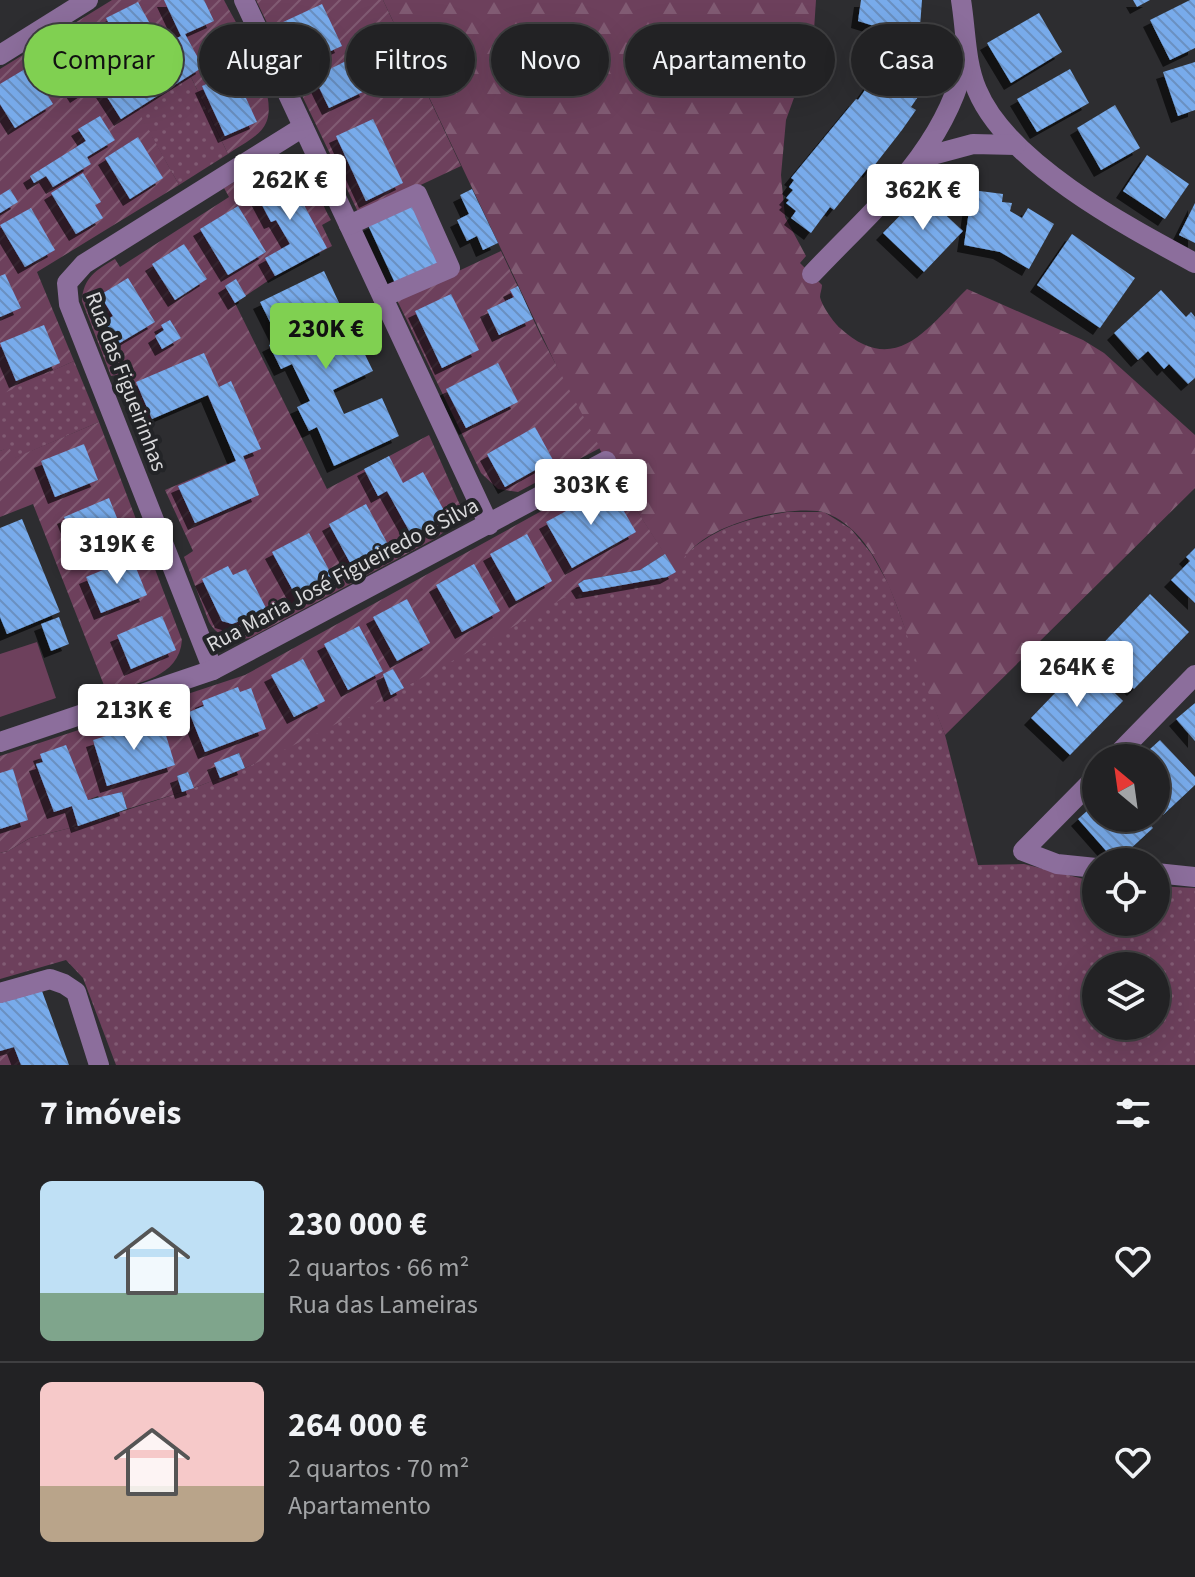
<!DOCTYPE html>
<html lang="pt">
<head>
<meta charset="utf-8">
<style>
  :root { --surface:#222224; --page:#2a2a2c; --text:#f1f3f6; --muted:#a2a4a6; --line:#3f3f41; --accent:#80d051 }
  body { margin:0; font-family:"Source Sans 3",sans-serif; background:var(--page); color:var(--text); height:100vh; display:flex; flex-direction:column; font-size:30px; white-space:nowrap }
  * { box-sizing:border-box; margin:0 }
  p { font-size:26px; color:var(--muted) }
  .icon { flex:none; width:44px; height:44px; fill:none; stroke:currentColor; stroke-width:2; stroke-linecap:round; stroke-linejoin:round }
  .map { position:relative; height:1065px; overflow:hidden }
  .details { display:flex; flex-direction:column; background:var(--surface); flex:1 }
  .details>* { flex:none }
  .guide { position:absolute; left:24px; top:24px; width:1148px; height:72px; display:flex; gap:16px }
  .needle { width:52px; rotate:331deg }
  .tools { position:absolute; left:1082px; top:744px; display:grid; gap:16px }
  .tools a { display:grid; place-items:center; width:88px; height:88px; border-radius:50%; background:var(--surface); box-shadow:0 8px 32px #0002,0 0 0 2px var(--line); font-size:40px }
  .price { position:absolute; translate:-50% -68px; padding:0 18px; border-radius:8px; background:#fff; color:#222; font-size:26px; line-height:52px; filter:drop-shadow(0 2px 4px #0008) }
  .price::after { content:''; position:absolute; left:50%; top:48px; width:24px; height:18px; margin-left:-12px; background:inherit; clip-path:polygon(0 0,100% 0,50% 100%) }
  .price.on { background:var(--accent); color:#111 }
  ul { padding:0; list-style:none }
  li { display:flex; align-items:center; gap:24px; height:200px; padding:0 40px }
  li+li { border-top:2px solid var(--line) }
  li span { display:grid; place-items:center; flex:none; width:224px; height:160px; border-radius:12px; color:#555 }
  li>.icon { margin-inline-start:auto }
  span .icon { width:96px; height:96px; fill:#fffc; stroke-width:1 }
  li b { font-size:34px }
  h2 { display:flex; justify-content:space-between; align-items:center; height:96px; padding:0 40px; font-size:34px }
  .pill { padding:0 28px; border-radius:36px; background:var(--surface); box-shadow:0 8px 32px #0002,0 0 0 2px var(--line); font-size:28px; line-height:72px }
  .pill.on { background:var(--accent); color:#111 }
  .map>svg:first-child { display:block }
  .grass { fill:url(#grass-dots); fill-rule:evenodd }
  .forest { fill:url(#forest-firs) }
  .garden { fill:url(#garden-furrows) }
  .pitch { fill:#6d405c }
  .building { fill:url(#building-back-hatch); filter:url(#shadow) }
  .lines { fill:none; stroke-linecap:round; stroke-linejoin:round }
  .minor { stroke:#8c6e9c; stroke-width:20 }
  .labels { text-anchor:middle; stroke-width:8; stroke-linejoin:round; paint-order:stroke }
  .street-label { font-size:22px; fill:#d9d9db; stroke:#232427 }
</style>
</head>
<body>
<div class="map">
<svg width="1195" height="1065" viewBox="0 0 1195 1065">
  <defs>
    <pattern id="grass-dots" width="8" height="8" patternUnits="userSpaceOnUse" patternTransform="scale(2)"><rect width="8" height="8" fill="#6d405c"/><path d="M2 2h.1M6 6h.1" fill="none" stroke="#815b73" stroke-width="1.8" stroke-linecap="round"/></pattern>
    <pattern id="forest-firs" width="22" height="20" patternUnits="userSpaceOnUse" patternTransform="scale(2)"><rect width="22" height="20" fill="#6d405c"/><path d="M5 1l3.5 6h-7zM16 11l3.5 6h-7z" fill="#815b73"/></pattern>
    <pattern id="garden-furrows" width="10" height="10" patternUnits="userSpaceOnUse" patternTransform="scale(2)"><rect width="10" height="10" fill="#6d405c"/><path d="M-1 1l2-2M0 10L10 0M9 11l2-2" fill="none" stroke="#815b73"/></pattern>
    <pattern id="building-back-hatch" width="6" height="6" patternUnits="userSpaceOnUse" patternTransform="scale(2)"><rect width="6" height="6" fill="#78abeb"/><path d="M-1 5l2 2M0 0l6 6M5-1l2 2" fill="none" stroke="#6a90c1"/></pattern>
    <filter id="shadow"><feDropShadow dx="-7" dy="7" stdDeviation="0" flood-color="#0009"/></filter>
  </defs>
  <rect width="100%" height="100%" fill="#2d2d30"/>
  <g class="grass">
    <path d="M190,75l38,79 -49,31 -43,-76z"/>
    <path d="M74,361l25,61 -86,37 -4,-11 -9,3v-57z"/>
    <path d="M787,512h37l27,17 20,24 18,32 56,150 33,130 46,-1 72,18v40h60v-36l39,2v177h-1079l-33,-87 -17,-18 -66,19v-126l8,-2 22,-13 48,-12 116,-38 51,-20 163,-83 161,-91 98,-17c12,-6 11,-16 20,-24 31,-27 60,-34 100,-41zM1096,966h60v60h-60z"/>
  </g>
  <path class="forest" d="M383,0h433l-3,45 -27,75 -5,55 4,42 21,39 -6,7 22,22c0,4 -2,8 -2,12 2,9 14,26 20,31 56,51 88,-1 127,-39l116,51 21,13 91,82v53l-250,247c-10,-25 -20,-50 -29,-75 -18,-48 -36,-126 -90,-147 -17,-6 -56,0 -73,5 -31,9 -64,23 -77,54l-64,-100 -48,-90z"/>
  <g class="garden">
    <path d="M112,0h112c14,28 61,100 39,128 -8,11 -24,18 -35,26l-38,-79 -53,34 42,76 -142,87 37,89 -74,34v-326z"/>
    <path d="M256,0h127l78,166 -102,48z"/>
    <path d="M276,158c32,0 41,38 55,62l-9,5 10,21 -57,30 -40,27 92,186 102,-54 31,70 -7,20 -17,13 -186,100c-17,3 -32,0 -41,-16l-25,-65 9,-6 -28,-61 71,-30 -29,-65 -55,24 -11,7 -20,-52 -10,2 -29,-75c1,-23 14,-31 33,-42l5,8 109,-70 -5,-9z"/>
    <path d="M501,251l41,87 58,110 -82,44 -20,-3 -17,-16 -84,-173z"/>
    <path d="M99,422l83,218c-3,38 -44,42 -75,53l-74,-189 -33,13v-66l9,-4 5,11z"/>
    <path d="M612,472l53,82 -25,16 -56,10 -6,4 5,8 -14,3c-107,60 -212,123 -324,173l-6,-15 -24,10 5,15 -26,10 -6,-16 -11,4 5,16 -55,17 -5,-17 -22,7 -2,-3 -25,10 5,20 -48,12 -22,13 -8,2v-97l245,-81z"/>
    <path d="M14,1047l7,18h-21v-14z"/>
  </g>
  <path class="pitch" d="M37,642l19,56 -56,19v-63z"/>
  <g class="building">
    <path d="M164,0h40l10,21 -29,13 18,33 -82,52 -21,-33 8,-6 -9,-15 11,-7 20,31 50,-31 -9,-17 10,-5z"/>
    <path d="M861,0h61l-3,40 -61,-19z"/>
    <path d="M1133,0h17l-13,7z"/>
    <path d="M1190,0h5v48l-25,12 -20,-40z"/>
    <path d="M138,2l22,40 -32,17 -22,-41z"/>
    <path d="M322,4l20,42 -36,16 -3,-6 -6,3 -16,-36z"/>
    <path d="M1039,13l23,39 -51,31 -24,-40z"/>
    <path d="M77,38l26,41 -26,17 -26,-41z"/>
    <path d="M882,55l17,12 2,-4 9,6 3,-3 18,12 -20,29 5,3 -14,20 -32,41 -3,-2 -33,41 -4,-3 -19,26 -20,-15 5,-7 -10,-8 3,-3 -3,-2 7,-8 -4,-3 5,-7 -3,-2 65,-79 2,1 14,-20 -5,-3z"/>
    <path d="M352,58l15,32 -38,18 -15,-31z"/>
    <path d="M1195,62v48l-17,6 -15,-44z"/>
    <path d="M30,66l23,38 -38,24 -15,-24v-20z"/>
    <path d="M1070,69l19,34 -52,29 -20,-33z"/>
    <path d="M234,72l23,50 -32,14 -23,-50z"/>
    <path d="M1115,105l25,43 -39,22 -24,-42z"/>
    <path d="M100,116l15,24 -28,17 4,7 -38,23 -7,-11 -12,7 -4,-7 56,-35 -8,-12z"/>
    <path d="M373,119l30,64 -37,18 -30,-65z"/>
    <path d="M138,137l25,41 -33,21 -25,-41z"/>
    <path d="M1147,155l42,29 -24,35 -42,-28z"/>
    <path d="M286,172l10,6 13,25 -5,2 23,43 -52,28 -10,-18 25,-14 -14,-24 -5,2 -17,-32z"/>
    <path d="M83,173l18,29 -6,3 8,13 -27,16 -25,-41z"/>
    <path d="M10,189l8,13 -18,11v-18z"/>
    <path d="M472,189l26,54 -15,7 -6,-14 -10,5 -10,-21 12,-6 -9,-19z"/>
    <path d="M972,190l31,4 -1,8 10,1 -2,8 12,7 6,-10 26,16 -25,45 -29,-17 -36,-7z"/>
    <path d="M922,193l41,38 -39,41 -41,-39z"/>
    <path d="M1195,203v40l-16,-8z"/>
    <path d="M413,204l27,58 -45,21 -27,-58z"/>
    <path d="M238,206l28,46 -38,23 -28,-46z"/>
    <path d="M31,208l24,42 -30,17 -25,-42z"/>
    <path d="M1072,234l63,44 -35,50 -63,-43z"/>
    <path d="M184,244l23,35 -32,21 -23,-36z"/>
    <path d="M324,271l18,38 -39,19 12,25 40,-19 18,37 -40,19 11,24 38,-16 17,38 -65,30 -17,-39 -8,4 -12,-24 13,-6 -18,-37 -11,5 -12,-24 10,-5 -19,-38z"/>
    <path d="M5,274l16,34 -21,9v-41z"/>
    <path d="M128,278l27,44 -37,22 -14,-22 9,-6 -13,-21z"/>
    <path d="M236,279l10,17 -11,7 -10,-17z"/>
    <path d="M518,286l15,33 -34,16 -12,-25 27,-13 -4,-7z"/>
    <path d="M1161,290l25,27 5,-5 4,5v61l-7,6 -19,-20 -5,5 -16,-18 -10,9 -24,-27z"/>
    <path d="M451,294l28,56 -37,18 -27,-57z"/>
    <path d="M170,320l11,18 -19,11 -7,-13 9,-6 -3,-5z"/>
    <path d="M44,325l16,38 -44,18 -16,-38z"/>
    <path d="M204,353l15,34 12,-6 30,68 -18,7 16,39 -64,28 -17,-37 58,-25 -28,-66 -56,24 -16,-37z"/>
    <path d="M498,363l20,39 -52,26 -20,-39z"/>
    <path d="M535,427l18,33 -48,27 -18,-33z"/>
    <path d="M84,444l14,36 -43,17 -14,-36z"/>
    <path d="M389,456l14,27 20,-11 24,44 -35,20 -25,-45 -9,5 -14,-27z"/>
    <path d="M610,487l26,45 -64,36 -26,-46z"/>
    <path d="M109,498l14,35 -6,11 -36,15 -17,-42z"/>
    <path d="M366,504l25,46 -37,20 -25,-46z"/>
    <path d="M22,519l38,93 -53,22 -7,-17v-89z"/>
    <path d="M309,533l25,46 -37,19 -25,-46z"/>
    <path d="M527,534l25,47 -36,20 -26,-47z"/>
    <path d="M1195,548v55l-24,-23 19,-19 -4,-4z"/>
    <path d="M665,554l11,18 -9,5 -84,15 -5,-8 6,-4 56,-10z"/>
    <path d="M132,558l15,37 -46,18 -15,-36z"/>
    <path d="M474,564l26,47 -38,21 -26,-47z"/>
    <path d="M228,566l5,9 13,-6 21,41 -35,14 -10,-3 -20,-42z"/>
    <path d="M1150,594l39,38 -55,57 -39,-37z"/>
    <path d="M407,599l23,44 -33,18 -24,-44z"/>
    <path d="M162,616l14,34 -45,19 -14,-34z"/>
    <path d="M59,617l10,27 -18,7 -10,-27z"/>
    <path d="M359,626l24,45 -35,19 -24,-46z"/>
    <path d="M303,659l22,42 -31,16 -23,-42z"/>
    <path d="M1084,663l39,38 -53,54 -39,-37z"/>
    <path d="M393,669l11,19 -13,7 -8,-21z"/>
    <path d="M238,687l2,5 11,-4 15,41 -61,23 -16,-40 15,-6 -2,-5z"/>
    <path d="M1195,703v38l-19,-22z"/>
    <path d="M161,719l14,46 -68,21 -14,-46z"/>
    <path d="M1160,740l35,37v8l-32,30 -7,-7v-50h-16z"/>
    <path d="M66,745l22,55 34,-8 5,17 -49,17 -6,-20 -18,6 -18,-48 7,-2 -3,-8z"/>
    <path d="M239,753l6,15 -25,10 -6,-15z"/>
    <path d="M13,769l15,51 -28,9v-56z"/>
    <path d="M188,772l6,16 -12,4 -5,-16z"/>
    <path d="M1096,803v15h48l9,10 -37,34 -38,-43z"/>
    <path d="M42,991l27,74h-48l-7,-18 -14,4v-48z"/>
  </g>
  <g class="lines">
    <g class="minor">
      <path d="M244,0l245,525"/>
      <path d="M961,0c5,30 4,62 16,90 30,73 151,137 218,173"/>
      <path d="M0,55l88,-55"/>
      <path d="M921,158l52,-14 43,1"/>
      <path d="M349,225l68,-31 33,74 -67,29"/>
      <path d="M812,274c62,-66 135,-124 154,-218"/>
      <path d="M213,670l-144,-366 -2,-21 17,-19 219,-137"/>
      <path d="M0,742l213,-72 393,-209"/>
      <path d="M1114,758l81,-83"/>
      <path d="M1096,777l-73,74 34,13 39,4"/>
      <path d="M1156,873l39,4"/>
      <path d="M0,993l50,-14 14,5 12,8 23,73"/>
    </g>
  </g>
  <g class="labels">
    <g class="street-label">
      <text transform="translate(127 381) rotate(69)" y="8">Rua das Figueirinhas</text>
      <text transform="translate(342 574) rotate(-28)" y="8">Rua Maria José Figueiredo e Silva</text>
    </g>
  </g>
</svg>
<div class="tools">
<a><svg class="needle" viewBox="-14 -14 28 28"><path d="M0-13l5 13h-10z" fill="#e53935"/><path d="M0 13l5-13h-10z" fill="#a2a4a6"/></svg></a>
<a><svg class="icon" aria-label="locate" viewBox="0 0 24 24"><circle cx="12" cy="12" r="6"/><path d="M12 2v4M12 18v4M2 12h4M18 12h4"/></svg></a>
<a><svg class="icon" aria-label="layers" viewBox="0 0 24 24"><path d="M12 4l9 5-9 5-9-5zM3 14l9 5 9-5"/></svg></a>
</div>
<b class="price" style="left:290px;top:222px">262K €</b>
<b class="price" style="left:923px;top:232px">362K €</b>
<b class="price on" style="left:326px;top:371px">230K €</b>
<b class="price" style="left:591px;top:527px">303K €</b>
<b class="price" style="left:117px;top:586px">319K €</b>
<b class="price" style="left:1077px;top:709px">264K €</b>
<b class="price" style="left:134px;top:752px">213K €</b>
<div class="guide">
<a class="pill on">Comprar</a>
<a class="pill">Alugar</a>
<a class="pill">Filtros</a>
<a class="pill">Novo</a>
<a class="pill">Apartamento</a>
<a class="pill">Casa</a>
</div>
</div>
<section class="details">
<h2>7 imóveis<svg class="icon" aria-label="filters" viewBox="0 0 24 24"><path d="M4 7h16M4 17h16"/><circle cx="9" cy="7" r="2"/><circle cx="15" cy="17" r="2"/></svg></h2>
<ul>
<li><span style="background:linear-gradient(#bfe0f5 70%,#7fa58c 0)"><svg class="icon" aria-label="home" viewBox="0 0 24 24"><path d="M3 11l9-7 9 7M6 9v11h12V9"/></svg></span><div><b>230 000 €</b><p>2 quartos · 66 m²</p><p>Rua das Lameiras</p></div><svg class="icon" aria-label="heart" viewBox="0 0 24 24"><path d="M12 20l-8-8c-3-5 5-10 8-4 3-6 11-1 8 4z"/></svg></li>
<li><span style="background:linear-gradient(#f6c9c9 65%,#b9a48a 0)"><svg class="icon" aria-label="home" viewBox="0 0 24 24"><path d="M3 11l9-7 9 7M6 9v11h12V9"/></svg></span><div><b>264 000 €</b><p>2 quartos · 70 m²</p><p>Apartamento</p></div><svg class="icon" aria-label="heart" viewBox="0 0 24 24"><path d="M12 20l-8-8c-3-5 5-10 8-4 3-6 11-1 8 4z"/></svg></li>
</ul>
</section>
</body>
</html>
